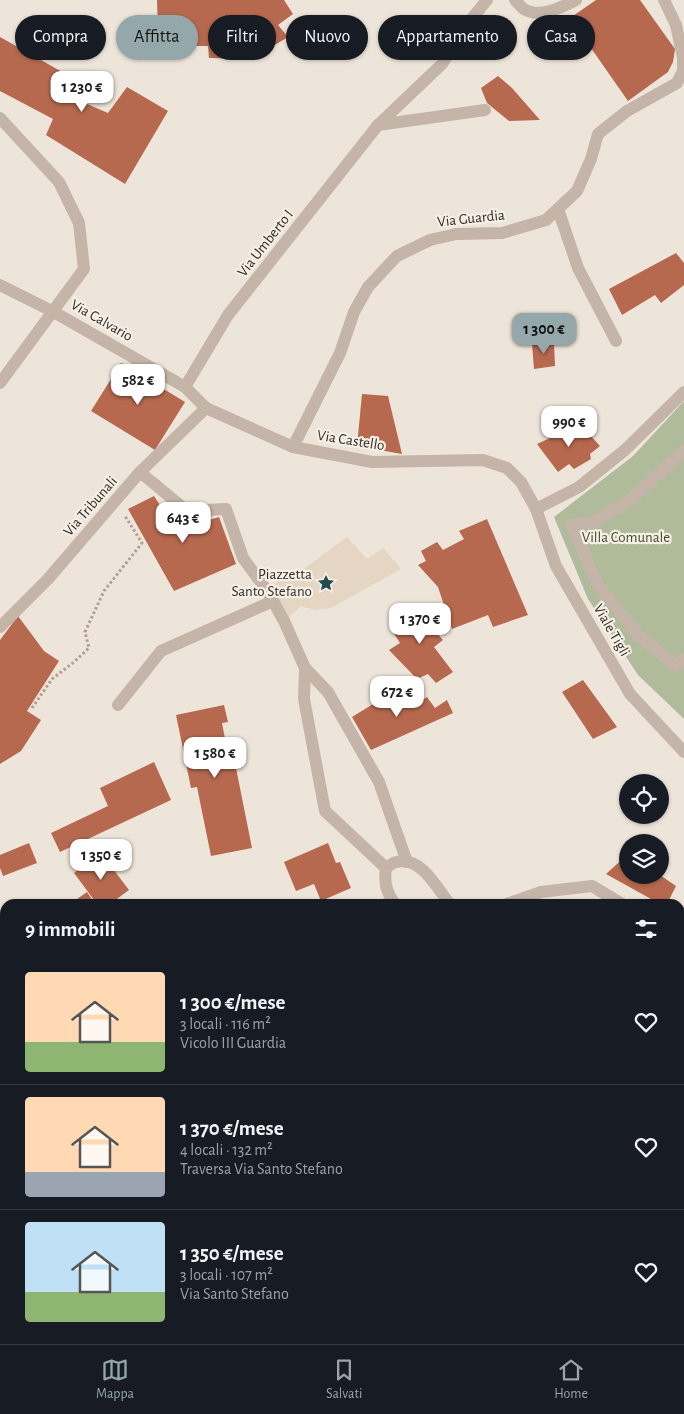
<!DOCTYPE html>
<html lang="it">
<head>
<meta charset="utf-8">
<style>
  :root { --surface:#171b24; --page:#242831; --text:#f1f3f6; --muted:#9ea1a6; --line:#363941; --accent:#94a7aa }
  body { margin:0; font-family:"Alegreya Sans",sans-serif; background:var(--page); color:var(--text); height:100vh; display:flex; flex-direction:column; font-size:19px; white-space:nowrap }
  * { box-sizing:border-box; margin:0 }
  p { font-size:16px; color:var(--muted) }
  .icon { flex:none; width:28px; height:28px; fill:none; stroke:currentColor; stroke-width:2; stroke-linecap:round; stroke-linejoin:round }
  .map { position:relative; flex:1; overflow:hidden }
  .side { position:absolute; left:0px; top:899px; width:685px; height:446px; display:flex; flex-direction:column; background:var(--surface); border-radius:15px 15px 0 0; box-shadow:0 1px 4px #0004 }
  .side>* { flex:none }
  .top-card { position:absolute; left:15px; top:15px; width:655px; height:45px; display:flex; gap:10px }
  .fabs { position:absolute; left:619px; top:774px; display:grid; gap:10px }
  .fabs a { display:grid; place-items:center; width:50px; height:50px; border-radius:50%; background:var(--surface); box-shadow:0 1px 4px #0004; font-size:25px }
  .price { position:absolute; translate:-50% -42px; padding:0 11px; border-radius:10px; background:#fff; color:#222; font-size:16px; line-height:32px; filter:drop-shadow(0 1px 2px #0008) }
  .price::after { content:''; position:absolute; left:50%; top:30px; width:15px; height:11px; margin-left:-8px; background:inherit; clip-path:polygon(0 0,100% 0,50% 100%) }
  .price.active { background:var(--accent); color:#111 }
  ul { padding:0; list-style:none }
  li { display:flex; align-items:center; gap:15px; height:125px; padding:0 25px }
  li+li { border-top:1px solid var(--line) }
  li span { display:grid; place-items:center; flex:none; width:140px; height:100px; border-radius:5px; color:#555 }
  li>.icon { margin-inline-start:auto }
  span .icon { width:60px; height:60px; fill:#fffc; stroke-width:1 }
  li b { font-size:21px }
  h2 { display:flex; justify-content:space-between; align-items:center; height:60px; padding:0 25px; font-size:21px }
  .chip { padding:0 18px; border-radius:22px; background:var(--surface); box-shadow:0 1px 4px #0004; font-size:18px; line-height:45px }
  .chip.active { background:var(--accent); color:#111 }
  .dock { display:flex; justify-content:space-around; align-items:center; height:70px; border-top:1px solid var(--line); background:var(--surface); font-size:14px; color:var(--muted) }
  .dock a { display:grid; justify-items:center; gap:2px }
  .dock .active { color:var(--accent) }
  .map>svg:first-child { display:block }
  .green { fill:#b0bb9c }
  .plaza { fill:#e4d6c3 }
  .building { fill:#b7694f }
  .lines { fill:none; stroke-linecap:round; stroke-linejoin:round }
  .path { stroke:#b09f92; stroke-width:3; stroke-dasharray:2.5 2.5; stroke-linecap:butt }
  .pedestrian { stroke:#c4b5a8; stroke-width:12 }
  .minor { stroke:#c4b5a8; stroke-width:12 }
  .labels { text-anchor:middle; stroke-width:4.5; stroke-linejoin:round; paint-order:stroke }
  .street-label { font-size:15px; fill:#322b27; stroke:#f6efe6 }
  .park-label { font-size:15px; fill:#414d2e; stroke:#f6efe6 }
  .poi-label { font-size:15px; fill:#322b27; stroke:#f6efe6; text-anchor:end }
</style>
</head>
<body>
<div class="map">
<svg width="684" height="1344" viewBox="0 0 684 1344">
  <rect width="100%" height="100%" fill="#eee5da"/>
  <path class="green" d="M684,401v318l-46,-44 -50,-76 -34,-82 79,-61z"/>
  <path class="plaza" d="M347,537l20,22 16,-11 18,21 -70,39 -16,2 -14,-4 -17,15 -16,-29 18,-20 11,2z"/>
  <g class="building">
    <path d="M157,0h127l9,14 -15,11 10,12 -36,22 -43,-1 -1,-12h-16l-7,-12h-27z"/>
    <path d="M596,0h44l35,49 -2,13 -5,10 -40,29 -58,-83z"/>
    <path d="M0,37l80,45 -7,16 35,15 19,-26 41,24 -43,73 -79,-49 7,-16 -53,-28z"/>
    <path d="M498,76l14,12 28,32 -31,1 -22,-18 -6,-15z"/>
    <path d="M676,253l8,10v22l-23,18 -6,-8 -33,20 -13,-26z"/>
    <path d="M554,343l1,23 -21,3 -2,-25z"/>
    <path d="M121,363l64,39 -30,48 -64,-39z"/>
    <path d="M362,394l26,2 14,58 -45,-8z"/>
    <path d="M580,424l20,22 -10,8 1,5 -17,10 -5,-5 -11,8 -21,-28z"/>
    <path d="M154,496l13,20 12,-8 13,17 27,-8 17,47 -62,27 -46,-82z"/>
    <path d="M487,519l41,96 -35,12 -5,-12 -36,14 -14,-42 -20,-22 8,-4 -5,-10 16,-9 6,8 21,-11 -5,-8z"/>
    <path d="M420,605l4,7 8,-4 8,14 -8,6 11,12 -9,7 19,25 -17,11 -8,-9 -11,5 -28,-29 11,-7 -11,-17z"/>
    <path d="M18,616l26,35 15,10 -32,50 14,9 -20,31 -21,13v-124z"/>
    <path d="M583,680l34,47 -24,12 -31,-47z"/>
    <path d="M399,688l11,19 17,-10 8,11 12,-8 6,13 -82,37 -19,-33z"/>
    <path d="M224,705l4,17 -6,1 6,31 5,-1 19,95 -41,8 -14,-69 -6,1 -15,-73z"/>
    <path d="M154,762l17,38 -111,52 -9,-19 57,-27 -8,-18z"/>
    <path d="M29,843l8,20 -34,13 -3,-8v-13z"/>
    <path d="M328,843l8,20 4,-1 11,26 -30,13 -7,-17 -18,7 -12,-29z"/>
    <path d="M101,853l28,37 -19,14h-13l-23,-31z"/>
    <path d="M628,854v21h32l16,11 -9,18h-7l-54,-30z"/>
    <path d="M87,892l8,12h-25z"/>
    <path d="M0,1026l5,7v16l-5,4z"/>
    <path d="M684,1111v32l-4,-1v-22z"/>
    <path d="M567,1340h58l2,4h-58z"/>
  </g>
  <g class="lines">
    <path class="path" d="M32,708l20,-29 22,-17 15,-14 -4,-16 19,-41 38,-48 -17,-27"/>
    <path class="pedestrian" d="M684,450l-52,49 -39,23 -22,3 27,60 40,50 38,31 8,-7"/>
    <g class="minor">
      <path d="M515,0c3,3 6,7 9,9 15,10 38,-2 52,-9"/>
      <path d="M0,118l59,64 20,41 5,46 -84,114"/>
      <path d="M378,125l107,-15"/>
      <path d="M558,209l20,59 38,73"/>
      <path d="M0,285l52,26 133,76 21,21 87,39 79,15 111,-2 24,8 14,14 15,27 20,57 74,128 54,58"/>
      <path d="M185,387l43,-72 150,-190 64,-61 27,-42 18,-22"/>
      <path d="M293,447l47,-94 14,-41 14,-25 29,-31 33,-16 26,-6 46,-1 44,-13 31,-29 14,-32 7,-25 29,-23 50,-28 6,-12v-13l-7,-33 -12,-25"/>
      <path d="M140,472l47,39 39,-2 17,49 25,34 16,29 21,47 -1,31 21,112 61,57"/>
      <path d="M536,509l43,-22 46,-37 59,-58"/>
      <path d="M0,627l48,-48 92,-107 66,-64"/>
      <path d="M305,668l23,24 51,90 28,80"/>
      <path d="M118,705l43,-54 112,-50"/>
      <path d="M395,904c-9,-12 -11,-22 -9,-36 3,-2 7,-6 11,-6 23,-6 39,24 51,40l3,2"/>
      <path d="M507,904l34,-12 51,-6 30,18"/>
      <path d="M680,938l4,3"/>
      <path d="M0,1013l5,-4"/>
      <path d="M0,1065l5,-5"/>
      <path d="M429,1340l1,4"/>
      <path d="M548,1340l1,4"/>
    </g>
  </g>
  <defs>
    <g id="sight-bare" transform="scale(1.35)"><path d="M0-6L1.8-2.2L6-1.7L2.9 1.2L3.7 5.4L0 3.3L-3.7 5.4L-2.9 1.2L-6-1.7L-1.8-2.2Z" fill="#224b4e" stroke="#f6efe6" stroke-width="2.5" paint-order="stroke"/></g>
  </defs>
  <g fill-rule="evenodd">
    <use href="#sight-bare" x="326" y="583"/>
  </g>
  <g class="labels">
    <g class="street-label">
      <text transform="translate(471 218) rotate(-6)" y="5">Via Guardia</text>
      <text transform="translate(265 243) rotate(-52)" y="5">Via Umberto I</text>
      <text transform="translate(102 320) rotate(30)" y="5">Via Calvario</text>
      <text transform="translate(351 440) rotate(9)" y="5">Via Castello</text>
      <text transform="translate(90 506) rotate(-49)" y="5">Via Tribunali</text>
      <text transform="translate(612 630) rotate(60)" y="5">Viale Tigli</text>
    </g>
    <g class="park-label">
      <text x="626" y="542">Villa Comunale</text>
    </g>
    <g class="poi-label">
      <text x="312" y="579">Piazzetta<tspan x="312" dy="17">Santo Stefano</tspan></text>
    </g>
  </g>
</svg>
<div class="fabs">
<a><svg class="icon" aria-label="locate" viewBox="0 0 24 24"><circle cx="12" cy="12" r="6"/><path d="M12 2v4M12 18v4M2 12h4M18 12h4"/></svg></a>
<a><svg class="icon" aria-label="layers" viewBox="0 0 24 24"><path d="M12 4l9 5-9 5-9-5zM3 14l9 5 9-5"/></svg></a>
</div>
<b class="price" style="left:82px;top:113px">1 230 €</b>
<b class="price active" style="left:544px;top:355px">1 300 €</b>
<b class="price" style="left:138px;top:406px">582 €</b>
<b class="price" style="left:569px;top:448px">990 €</b>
<b class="price" style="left:183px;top:544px">643 €</b>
<b class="price" style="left:420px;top:645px">1 370 €</b>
<b class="price" style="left:397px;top:718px">672 €</b>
<b class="price" style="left:215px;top:779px">1 580 €</b>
<b class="price" style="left:101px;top:881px">1 350 €</b>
<div class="top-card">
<a class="chip">Compra</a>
<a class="chip active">Affitta</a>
<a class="chip">Filtri</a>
<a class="chip">Nuovo</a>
<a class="chip">Appartamento</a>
<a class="chip">Casa</a>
</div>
<section class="side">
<h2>9 immobili<svg class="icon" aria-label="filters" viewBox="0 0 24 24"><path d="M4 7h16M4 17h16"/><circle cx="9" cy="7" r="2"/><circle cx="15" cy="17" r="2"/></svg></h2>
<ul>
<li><span style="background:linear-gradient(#ffd9b3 70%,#8fb573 0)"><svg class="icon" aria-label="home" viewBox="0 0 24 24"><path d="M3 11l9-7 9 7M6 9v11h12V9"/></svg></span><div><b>1 300 €/mese</b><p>3 locali · 116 m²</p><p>Vicolo III Guardia</p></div><svg class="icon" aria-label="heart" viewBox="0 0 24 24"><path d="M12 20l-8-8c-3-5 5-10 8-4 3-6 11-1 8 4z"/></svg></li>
<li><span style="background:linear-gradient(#ffd9b3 75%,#9aa5b1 0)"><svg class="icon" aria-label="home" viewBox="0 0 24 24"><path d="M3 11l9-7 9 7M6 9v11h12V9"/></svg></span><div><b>1 370 €/mese</b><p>4 locali · 132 m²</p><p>Traversa Via Santo Stefano</p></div><svg class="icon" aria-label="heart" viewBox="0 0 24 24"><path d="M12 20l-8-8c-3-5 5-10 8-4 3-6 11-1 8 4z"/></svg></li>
<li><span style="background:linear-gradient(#bfe0f5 70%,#8fb573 0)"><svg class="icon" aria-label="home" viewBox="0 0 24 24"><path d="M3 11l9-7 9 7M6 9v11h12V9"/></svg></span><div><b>1 350 €/mese</b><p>3 locali · 107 m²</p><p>Via Santo Stefano</p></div><svg class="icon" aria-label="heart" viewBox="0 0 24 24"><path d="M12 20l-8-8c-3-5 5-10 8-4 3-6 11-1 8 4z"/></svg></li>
</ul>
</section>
</div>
<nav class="dock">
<a class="active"><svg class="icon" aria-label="map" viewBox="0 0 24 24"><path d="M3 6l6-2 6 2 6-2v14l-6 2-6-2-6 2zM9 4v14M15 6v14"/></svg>Mappa</a>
<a><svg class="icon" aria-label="saved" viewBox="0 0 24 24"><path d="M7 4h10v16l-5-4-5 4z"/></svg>Salvati</a>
<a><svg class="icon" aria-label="home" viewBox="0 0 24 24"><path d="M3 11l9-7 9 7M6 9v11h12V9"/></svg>Home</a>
</nav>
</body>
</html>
